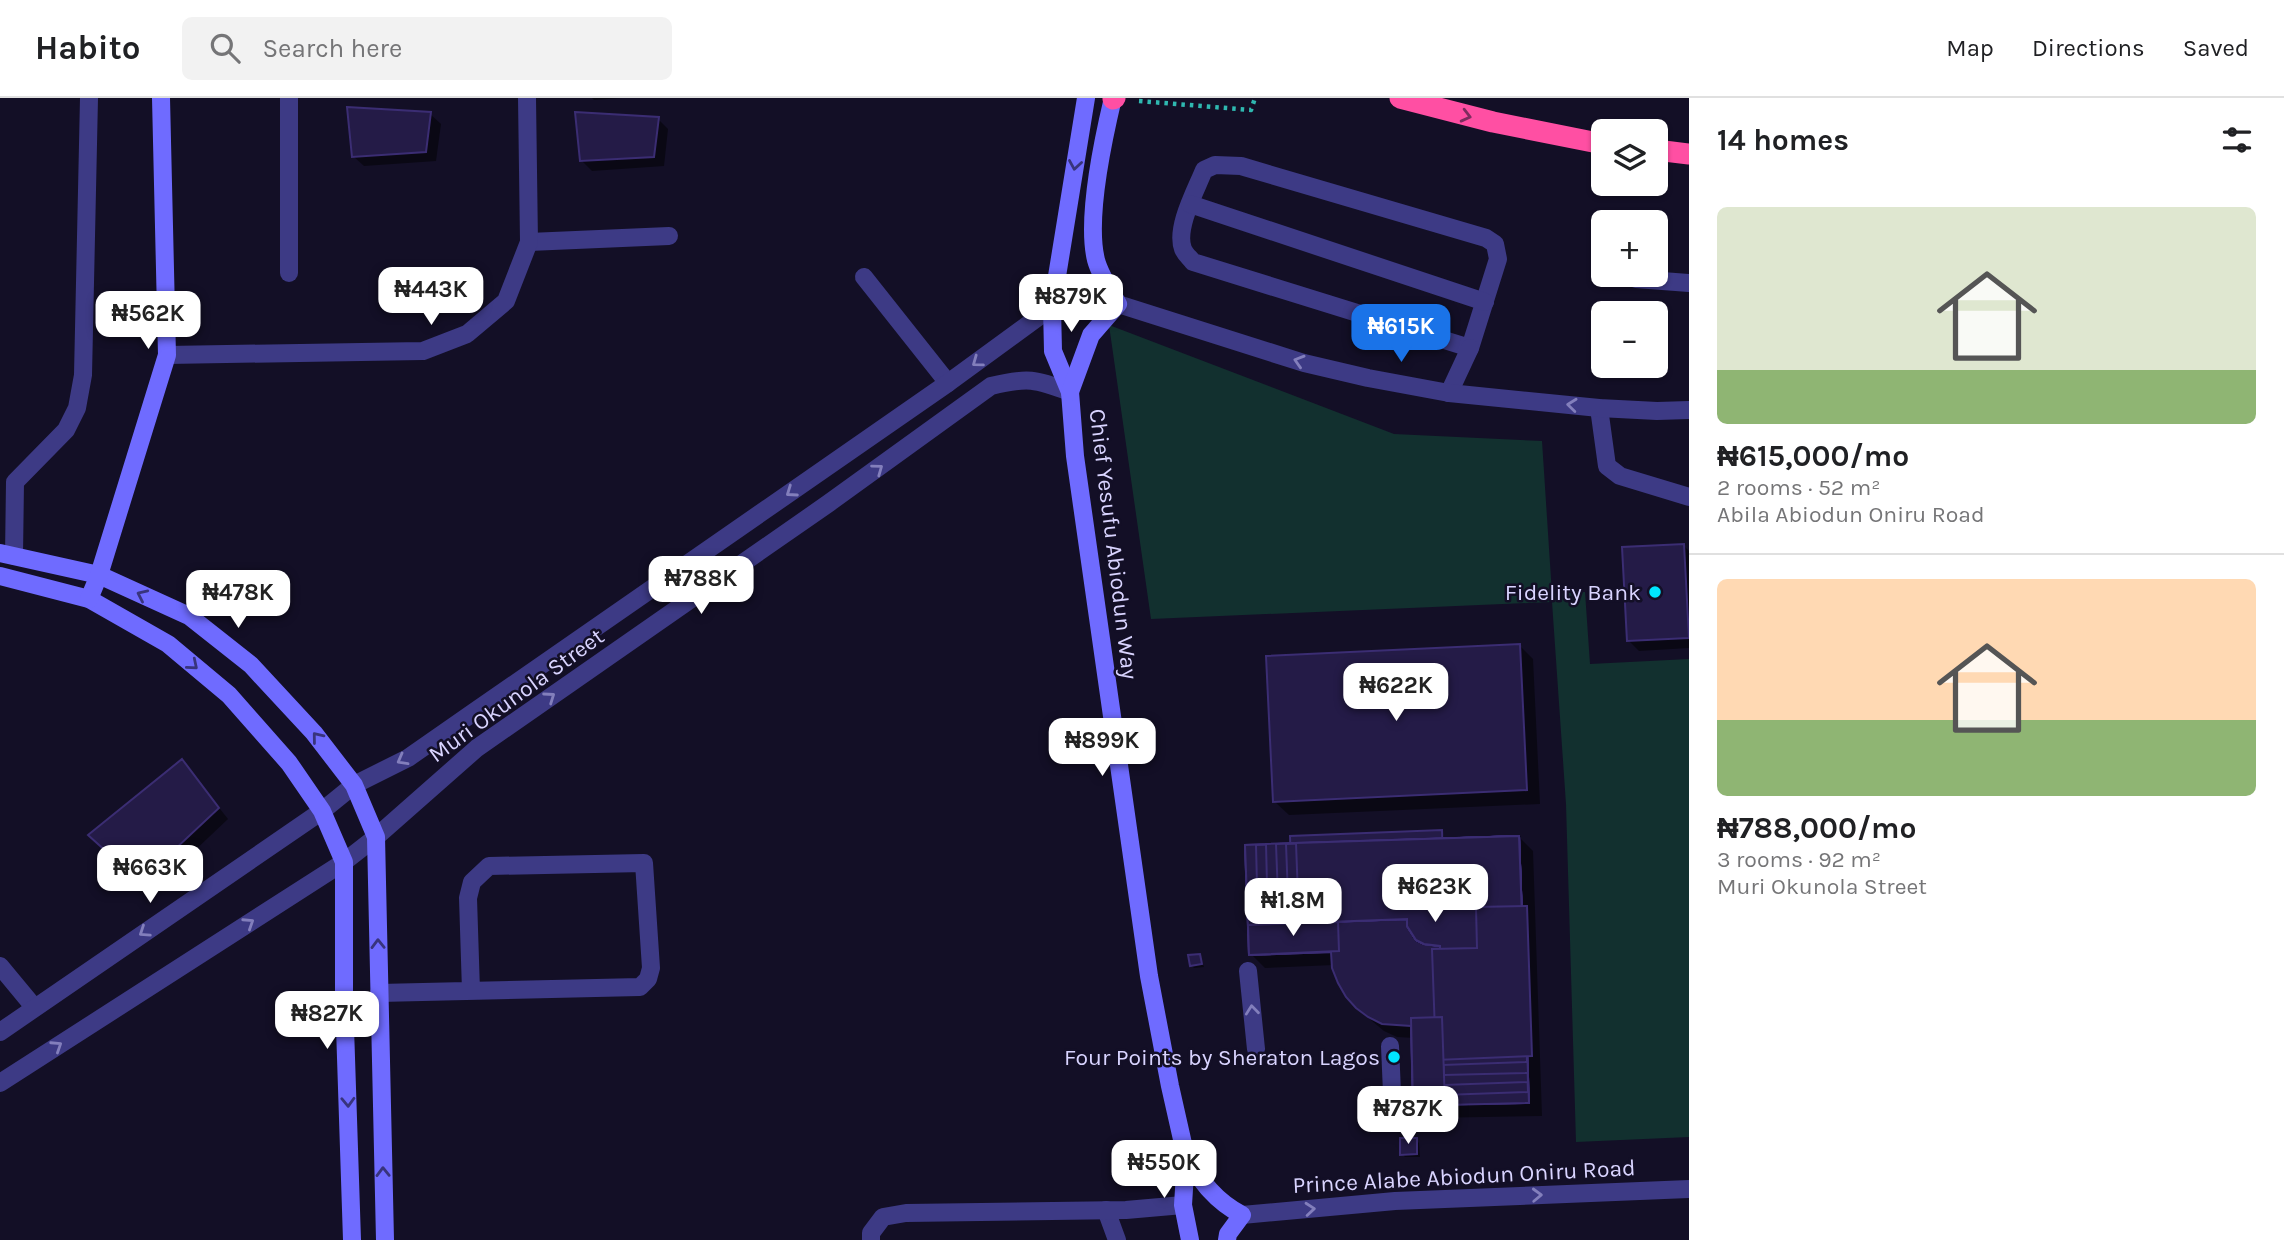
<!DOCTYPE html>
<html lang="en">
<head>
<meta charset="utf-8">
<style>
  :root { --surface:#fff; --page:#f2f2f2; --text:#202124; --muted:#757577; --line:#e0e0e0; --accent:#1a73e8 }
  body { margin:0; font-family:Karla,sans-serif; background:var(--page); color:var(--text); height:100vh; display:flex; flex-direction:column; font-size:26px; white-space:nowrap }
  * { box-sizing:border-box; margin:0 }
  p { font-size:23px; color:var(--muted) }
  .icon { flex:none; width:38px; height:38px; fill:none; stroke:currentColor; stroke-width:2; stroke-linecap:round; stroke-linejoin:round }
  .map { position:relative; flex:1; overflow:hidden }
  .sheet { display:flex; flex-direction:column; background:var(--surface); width:595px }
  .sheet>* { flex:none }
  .tools { position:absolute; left:1591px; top:21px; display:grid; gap:14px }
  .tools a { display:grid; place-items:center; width:77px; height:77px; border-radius:10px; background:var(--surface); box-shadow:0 2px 5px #0004; font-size:35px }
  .price { position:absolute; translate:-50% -60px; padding:0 16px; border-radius:14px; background:#fff; color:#222; font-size:23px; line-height:46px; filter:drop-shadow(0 2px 4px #0008) }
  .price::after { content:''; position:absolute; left:50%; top:42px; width:21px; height:16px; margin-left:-10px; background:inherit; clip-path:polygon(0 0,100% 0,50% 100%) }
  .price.current { background:var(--accent); color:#fff }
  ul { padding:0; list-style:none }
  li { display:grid; align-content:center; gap:14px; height:371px; padding:0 28px }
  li+li { border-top:2px solid var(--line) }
  li span { display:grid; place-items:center; height:217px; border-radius:10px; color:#555 }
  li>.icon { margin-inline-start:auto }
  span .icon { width:126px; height:126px; fill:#fffc; stroke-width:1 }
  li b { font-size:30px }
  h2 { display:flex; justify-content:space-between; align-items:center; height:84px; padding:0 28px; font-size:30px }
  header { display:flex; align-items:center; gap:42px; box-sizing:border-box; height:98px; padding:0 35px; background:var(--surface); border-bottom:2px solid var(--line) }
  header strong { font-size:33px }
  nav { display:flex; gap:38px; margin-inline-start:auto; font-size:24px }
  .search { width:490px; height:63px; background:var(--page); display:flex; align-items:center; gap:18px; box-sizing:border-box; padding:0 24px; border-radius:10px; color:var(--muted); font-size:26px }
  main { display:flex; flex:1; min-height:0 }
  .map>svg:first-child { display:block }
  .green { fill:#12302f }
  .shadow { fill:#0007 }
  .building { fill:#241b47; stroke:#3b2d73; stroke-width:2 }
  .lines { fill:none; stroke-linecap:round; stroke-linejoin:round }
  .path { stroke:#2fb8b0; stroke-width:4.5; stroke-dasharray:3.5 5; stroke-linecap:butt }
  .lane { stroke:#3d3a85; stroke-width:18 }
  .street { stroke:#3d3a85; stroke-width:18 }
  .secondary { stroke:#6f6bff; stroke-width:18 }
  .highway { stroke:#ff4fa3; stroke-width:21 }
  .oneway { stroke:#7d2c5e }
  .oneway2 { stroke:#38347d }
  .oneway3 { stroke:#837fbc }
  .poi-dot { fill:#00e5ff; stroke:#130f26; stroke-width:2.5 }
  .labels { text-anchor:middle; stroke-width:5; stroke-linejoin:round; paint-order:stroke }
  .street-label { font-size:23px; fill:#d9d4ff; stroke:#130f26 }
  .poi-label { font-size:23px; fill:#d9d4ff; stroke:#130f26; text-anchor:end }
</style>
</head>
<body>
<header>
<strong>Habito</strong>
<div class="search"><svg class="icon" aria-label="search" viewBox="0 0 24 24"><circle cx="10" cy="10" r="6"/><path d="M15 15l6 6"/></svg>Search here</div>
<nav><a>Map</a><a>Directions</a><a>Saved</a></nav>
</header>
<main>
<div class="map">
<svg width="1689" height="1142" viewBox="0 0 1689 1142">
  <rect width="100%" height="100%" fill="#130f26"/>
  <path class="green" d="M1109,227l285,109 148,7 10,153 33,-2 5,72 99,-5v478l-113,5 -10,-338 -14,-202 -401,17z"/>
  <g class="shadow">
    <path d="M592,0h30l-28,2z"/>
    <path d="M430,16l11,10 -5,37 -72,5 -11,-10z"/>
    <path d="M658,21l10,10 -4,37 -72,5 -11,-11z"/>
    <path d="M1683,447l6,6v97l-50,3 -10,-10z"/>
    <path d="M1519,547l14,14 7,145 -251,11 -14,-13z"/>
    <path d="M182,663l46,58 -76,72 -51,-46z"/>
    <path d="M1442,734l3,8 74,-3 14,14 9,265 -113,2 -14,-13 -1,-67 -17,-1 -13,-6 -12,-10 -25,-26 -13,-30 -69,3 -14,-14z"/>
    <path d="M1200,858l4,11 -10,1 -3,-3z"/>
    <path d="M1416,1042l3,3 1,14h-15l-3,-3z"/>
  </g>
  <g class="building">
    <path d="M347,9l84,5 -5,40 -74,5z"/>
    <path d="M575,14l84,5 -5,40 -74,4z"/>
    <path d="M1684,446l5,94 -62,3 -5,-94z"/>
    <path d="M1520,546l7,146 -254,12 -7,-146z"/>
    <path d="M182,661l37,49 -79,74 -52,-47z"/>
    <path d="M1442,732l2,52 -41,1 2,44 -112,4 -3,-95z"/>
    <path d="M1519,738l10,267 -116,2 -3,-133 -17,-6 -8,-16 -136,5 -4,-110 3,36 72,-3 -2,-35z"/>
    <path d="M1519,738l10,267 -116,2 -2,-79 -29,-2 -14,-7 -12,-9 -10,-11 -8,-14 -6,-15 -1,-16 -82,3 -4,-110z"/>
    <path d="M1519,738l10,267 -84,2 -5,-159 -16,-2 -8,-4 -9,-14v-7l-159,6 -3,-80z"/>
    <path d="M1519,738l9,256 -84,3 -4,-149 -16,-2 -8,-4 -9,-14v-7l-149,6 -2,-80z"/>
    <path d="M1519,738l9,246 -84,3 -4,-139 -16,-2 -8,-4 -9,-14v-7l-139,5 -2,-80z"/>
    <path d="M1519,738l9,237 -84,2 -4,-129 -16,-2 -8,-4 -9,-14v-7l-128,5 -3,-80z"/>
    <path d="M1519,738l8,226 -84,3 -3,-119 -16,-2 -8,-4 -9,-14v-7l-118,4 -3,-79z"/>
    <path d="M1519,738l8,216 -84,3 -3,-109 -16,-2 -8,-4 -9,-14v-7l-108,4 -3,-80z"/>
    <path d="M1527,808l5,150 -96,4 -4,-111 45,-1 -1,-41z"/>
    <path d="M1338,824l1,29 -90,4 -1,-30z"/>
    <path d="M1200,856l2,10 -12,2 -2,-11z"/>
    <path d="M1442,919l3,88h-32l-2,-87z"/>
    <path d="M1400,1040h17v16l-17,1z"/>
  </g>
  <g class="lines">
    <path class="path" d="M1139,3l112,9 4,-12"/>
    <g class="lane">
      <path d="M1215,67l26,1 245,72 9,6 3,15 -28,89 -277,-86c-3,-4 -8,-8 -10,-13 -8,-21 13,-59 21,-79z"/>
      <path d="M1190,106l295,98"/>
      <path d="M529,144l140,-6"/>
      <path d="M289,175v-175"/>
      <path d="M864,179l84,106"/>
      <path d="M1636,181l53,4"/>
      <path d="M1449,295l21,-45"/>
      <path d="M1599,310l8,58 13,10 69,21"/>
      <path d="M14,458l1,-74 51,-52 11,-22 6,-33 6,-277"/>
      <path d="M0,868l34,41"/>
      <path d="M1248,873l8,78"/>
      <path d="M379,895l261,-6 8,-8 3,-11 -7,-105 -155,3 -17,16 -4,16 3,93"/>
      <path d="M1390,948l3,70"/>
      <path d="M1106,1112l11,30"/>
      <path d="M871,1142v-7l12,-16 23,-4 220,-3 57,-5"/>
    </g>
    <g class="street">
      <path d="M1118,206l186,59 64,15 81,15 150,15 58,3 32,-1"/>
      <path d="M167,257l256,-4 44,-17 39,-33 23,-59 -2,-144"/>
      <path d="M0,934l322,-221 32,-26 54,-27 66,-46 474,-329 104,-76"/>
      <path d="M0,985l344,-221 32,-25 101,-89 352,-245 162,-117c36,-9 45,-7 79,6"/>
      <path d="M1242,1117l153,-14 294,-12"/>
    </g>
    <g class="secondary">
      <path d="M1086,0l-34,209 1,44 17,41 5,64 74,520 21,110 16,71 -3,48 7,35"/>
      <path d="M1070,294l21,-57 27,-31c-8,-14 -18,-29 -22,-44 -10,-41 7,-120 17,-162"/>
      <path d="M0,455l99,22 90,41 62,49 63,68 40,52 22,52 9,403"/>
      <path d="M0,478l89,23 79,45 61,51 60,68 33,48 22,51v135l8,243"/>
      <path d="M89,501l10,-24 68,-220 -6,-257"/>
      <path d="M1186,1059c17,26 28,43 56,58l-14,19 -1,6"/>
    </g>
    <g class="highway">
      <path d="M1400,0l93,24 110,22"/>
      <path d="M1113,1l2,-1"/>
      <path d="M1656,52l33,4"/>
    </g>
  </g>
  <defs><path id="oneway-chevron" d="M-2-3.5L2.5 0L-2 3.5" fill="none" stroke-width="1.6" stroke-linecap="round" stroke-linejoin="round" transform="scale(1.75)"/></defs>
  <use class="oneway" href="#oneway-chevron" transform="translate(1466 18) rotate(14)"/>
  <g class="oneway2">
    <use href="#oneway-chevron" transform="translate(1075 67) rotate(99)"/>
    <use href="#oneway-chevron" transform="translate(142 497) rotate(-155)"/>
    <use href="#oneway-chevron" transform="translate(193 567) rotate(40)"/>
    <use href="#oneway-chevron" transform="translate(317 639) rotate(-129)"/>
    <use href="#oneway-chevron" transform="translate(378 846) rotate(-91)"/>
    <use href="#oneway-chevron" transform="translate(348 1004) rotate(88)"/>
    <use href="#oneway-chevron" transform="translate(383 1074) rotate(-91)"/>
  </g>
  <g class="oneway3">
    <use href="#oneway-chevron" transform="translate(1299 263) rotate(-163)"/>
    <use href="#oneway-chevron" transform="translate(977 264) rotate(144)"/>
    <use href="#oneway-chevron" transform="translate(1572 307) rotate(-174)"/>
    <use href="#oneway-chevron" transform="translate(878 371) rotate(-36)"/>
    <use href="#oneway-chevron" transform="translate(791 394) rotate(145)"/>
    <use href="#oneway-chevron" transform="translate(550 599) rotate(-35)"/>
    <use href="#oneway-chevron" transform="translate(402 662) rotate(151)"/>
    <use href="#oneway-chevron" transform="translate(249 825) rotate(-33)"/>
    <use href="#oneway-chevron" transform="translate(144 834) rotate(146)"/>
    <use href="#oneway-chevron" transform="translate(1252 912) rotate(-96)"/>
    <use href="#oneway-chevron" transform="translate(57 948) rotate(-33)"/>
    <use href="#oneway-chevron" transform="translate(1537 1097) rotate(-2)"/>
    <use href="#oneway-chevron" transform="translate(1310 1111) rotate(-5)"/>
  </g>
  <g class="poi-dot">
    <circle cx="1655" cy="494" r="7"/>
    <circle cx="1394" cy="959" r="7"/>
  </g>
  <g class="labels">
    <g class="street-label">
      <text transform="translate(1114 446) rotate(83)" y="8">Chief Yesufu Abiodun Way</text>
      <text transform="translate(516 597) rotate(-36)" y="8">Muri Okunola Street</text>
      <text transform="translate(1464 1078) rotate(-3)" y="8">Prince Alabe Abiodun Oniru Road</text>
    </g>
    <g class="poi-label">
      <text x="1641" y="502">Fidelity Bank</text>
      <text x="1380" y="967">Four Points by Sheraton Lagos</text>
    </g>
  </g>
</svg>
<div class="tools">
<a><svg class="icon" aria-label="layers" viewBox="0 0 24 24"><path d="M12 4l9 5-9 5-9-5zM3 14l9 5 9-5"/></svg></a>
<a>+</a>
<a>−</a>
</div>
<b class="price" style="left:431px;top:229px">₦443K</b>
<b class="price" style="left:1071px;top:236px">₦879K</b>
<b class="price" style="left:148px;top:253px">₦562K</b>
<b class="price current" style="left:1401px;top:266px">₦615K</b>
<b class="price" style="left:701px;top:518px">₦788K</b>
<b class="price" style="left:238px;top:532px">₦478K</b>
<b class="price" style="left:1396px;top:625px">₦622K</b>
<b class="price" style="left:1102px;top:680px">₦899K</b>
<b class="price" style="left:150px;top:807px">₦663K</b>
<b class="price" style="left:1435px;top:826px">₦623K</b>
<b class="price" style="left:1293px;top:840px">₦1.8M</b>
<b class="price" style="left:327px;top:953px">₦827K</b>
<b class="price" style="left:1408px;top:1048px">₦787K</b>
<b class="price" style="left:1164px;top:1102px">₦550K</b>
</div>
<section class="sheet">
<h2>14 homes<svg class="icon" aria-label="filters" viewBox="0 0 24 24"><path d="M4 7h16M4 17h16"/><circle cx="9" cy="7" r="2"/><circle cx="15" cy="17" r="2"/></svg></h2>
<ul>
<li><span style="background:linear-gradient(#dfe7d0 75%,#8fb573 0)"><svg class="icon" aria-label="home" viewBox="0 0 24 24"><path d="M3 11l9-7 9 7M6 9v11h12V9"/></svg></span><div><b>₦615,000/mo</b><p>2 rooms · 52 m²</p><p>Abila Abiodun Oniru Road</p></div></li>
<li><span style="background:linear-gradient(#ffd9b3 65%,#8fb573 0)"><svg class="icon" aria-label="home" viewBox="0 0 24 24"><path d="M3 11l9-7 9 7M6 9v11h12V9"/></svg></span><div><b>₦788,000/mo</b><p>3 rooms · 92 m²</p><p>Muri Okunola Street</p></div></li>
</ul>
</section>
</main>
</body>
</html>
